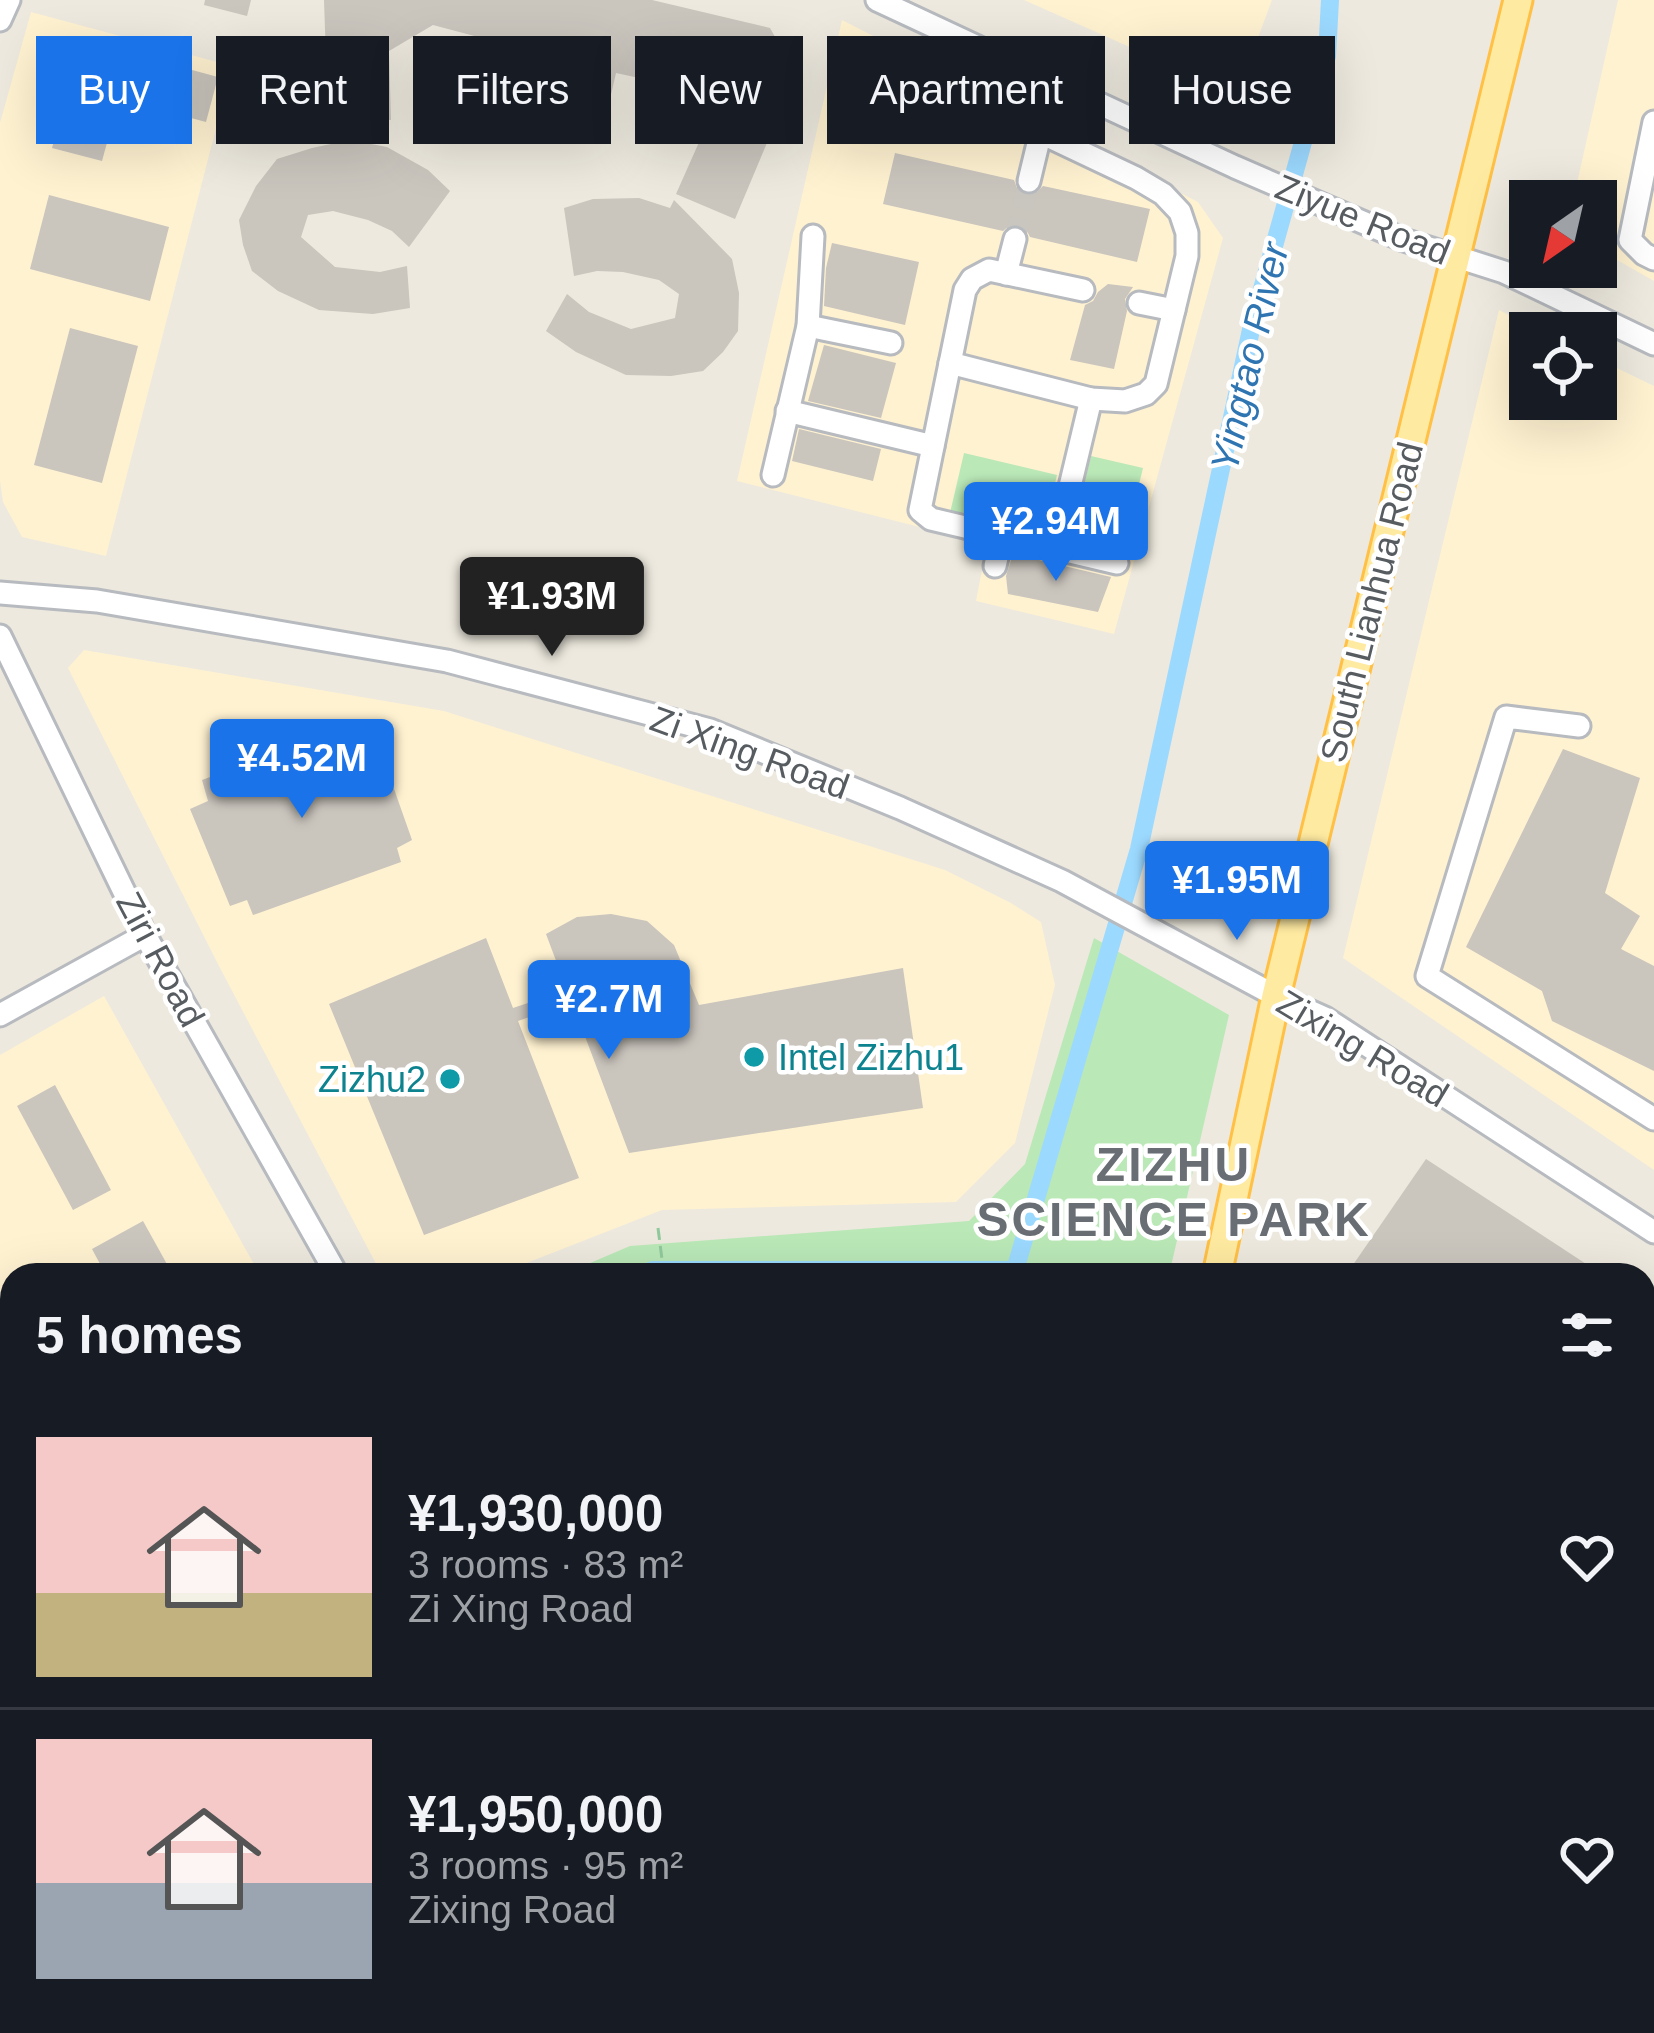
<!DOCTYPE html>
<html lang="en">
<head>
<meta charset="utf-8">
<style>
  :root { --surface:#171b24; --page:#242831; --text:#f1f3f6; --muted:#9ea1a6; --line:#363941; --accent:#1a73e8 }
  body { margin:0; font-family:Arial,sans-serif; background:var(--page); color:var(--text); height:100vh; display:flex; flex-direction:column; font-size:45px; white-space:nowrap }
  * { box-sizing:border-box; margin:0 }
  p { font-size:39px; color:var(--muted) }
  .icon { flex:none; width:66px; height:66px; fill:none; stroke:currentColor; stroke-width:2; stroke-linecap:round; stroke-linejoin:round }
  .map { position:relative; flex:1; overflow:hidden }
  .drawer { position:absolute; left:0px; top:1263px; width:1656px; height:771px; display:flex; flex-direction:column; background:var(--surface); border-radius:36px 36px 0 0; box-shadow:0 12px 48px #0002 }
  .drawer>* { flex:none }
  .guide { position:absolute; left:36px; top:36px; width:1584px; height:108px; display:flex; gap:24px }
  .needle { width:78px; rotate:214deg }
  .controls { position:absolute; left:1509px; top:180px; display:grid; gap:24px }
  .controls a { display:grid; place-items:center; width:108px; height:108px; border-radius:0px; background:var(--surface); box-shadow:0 12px 48px #0002; font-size:60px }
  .price { position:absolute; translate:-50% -102px; padding:0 27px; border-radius:12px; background:var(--accent); color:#fff; font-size:39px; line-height:78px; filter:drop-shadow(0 3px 6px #0008) }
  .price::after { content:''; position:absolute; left:50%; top:72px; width:36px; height:27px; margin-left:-18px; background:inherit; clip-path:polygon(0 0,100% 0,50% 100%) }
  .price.active { background:#222; color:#fff }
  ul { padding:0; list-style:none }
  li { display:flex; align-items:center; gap:36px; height:300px; padding:0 36px }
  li+li { border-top:3px solid var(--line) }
  li span { display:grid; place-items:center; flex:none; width:336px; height:240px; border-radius:0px; color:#555 }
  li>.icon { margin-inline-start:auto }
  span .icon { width:144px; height:144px; fill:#fffc; stroke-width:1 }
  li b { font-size:51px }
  h2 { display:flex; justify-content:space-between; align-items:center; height:144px; padding:0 36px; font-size:51px }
  .pill { padding:0 42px; border-radius:0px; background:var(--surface); box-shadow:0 12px 48px #0002; font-size:42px; line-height:108px }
  .pill.active { background:var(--accent); color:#fff }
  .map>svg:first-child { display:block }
  .commercial { fill:#fff2d1 }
  .education { fill:#dfdacf }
  .green { fill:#bae8b7 }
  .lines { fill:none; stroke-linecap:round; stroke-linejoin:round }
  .canal { stroke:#9cd9ff; stroke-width:18 }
  .building { fill:#cac5bd }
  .minor-tunnel { stroke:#c8c6bf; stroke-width:21; stroke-dasharray:21 10; stroke-linecap:butt }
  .minor-casing { stroke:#b7babf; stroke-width:27 }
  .major-casing { stroke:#ffc045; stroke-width:33 }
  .path { stroke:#90c99c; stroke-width:3; stroke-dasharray:12 6; stroke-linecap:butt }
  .minor { stroke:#fff; stroke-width:21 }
  .major { stroke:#ffeaa1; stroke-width:27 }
  .culture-dot { fill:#0f9aa8; stroke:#fff; stroke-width:4.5 }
  .labels { text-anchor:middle; stroke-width:9; stroke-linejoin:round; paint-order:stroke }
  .street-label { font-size:36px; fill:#575c61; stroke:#fff }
  .culture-label { font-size:36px; fill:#0d838f; stroke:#fff; text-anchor:start }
  .water-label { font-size:39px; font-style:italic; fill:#2f75b1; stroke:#fff }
  .district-label { font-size:48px; font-weight:bold; letter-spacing:3px; fill:#686e73; stroke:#fff }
</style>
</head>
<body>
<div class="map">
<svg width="1654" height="2033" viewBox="0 0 1654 2033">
  <rect width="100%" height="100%" fill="#ede9de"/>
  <g class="commercial">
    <path d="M1024,0h248l-38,102 -93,-50z"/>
    <path d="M1618,0h36v281l-58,-33v-47h-23z"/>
    <path d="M31,12l201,54 -126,490 -84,-19 -19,-35 -3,-21v-358z"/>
    <path d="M842,20l356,182 25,36 -109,396 -138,-33 11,-57 -250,-63z"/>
    <path d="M1499,310l46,23h-15v66h66v-41l58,28v784l-311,-212z"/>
    <path d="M84,650l360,61 501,159 66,33 30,19 14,63 -40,158 -59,59 -294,8 -166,65h-114l-162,-307 -152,-300z"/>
    <path d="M104,996l156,279h-248v314l-12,9v-543z"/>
  </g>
  <path class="education" d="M0,1803l12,3v216h762l39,11h-813z"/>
  <g class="green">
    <path d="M964,453l93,22 -14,59 -93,-21z"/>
    <path d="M1091,456l52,12 -21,86 -52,-13z"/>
    <path d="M1094,938l135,77 -60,260h-607l68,-29 339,-25 56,-57z"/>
  </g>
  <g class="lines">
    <g class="canal">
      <path d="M1015,1270l124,-421 113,-524 75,-269 3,-56"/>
      <path d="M640,1275l13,-5h362l8,4"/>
      <path d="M1644,1546l10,7"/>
      <path d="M0,1634l12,-13"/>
    </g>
  </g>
  <g class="building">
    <path d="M205,0h46l-4,16 -43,-11z"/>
    <path d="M324,0h328l118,28 26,46 -61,145 -59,-25 28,-63 -23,-44 -65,-14 -9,39 -119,-31 9,-39 -64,-17 -44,26 2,69 -63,-4z"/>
    <path d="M81,40l137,37 -12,45 -87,-23 -17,62 -50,-13z"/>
    <path d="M350,140l37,7 41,23 22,21 -41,56 -17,-16 -24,-11 -35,-9 -25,4 -7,22 34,30 45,5 27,-6 3,42 -37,6 -54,-4 -41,-19 -26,-20 -9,-26 -4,-25 17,-34 21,-27 35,-11z"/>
    <path d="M895,153l119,27 4,11 9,5 7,-1 9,-9 107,23 -13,53 -107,-25 -4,-8 -8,-5 -8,1 -7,6 -120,-27z"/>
    <path d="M49,195l120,32 -19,74 -120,-32z"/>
    <path d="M639,198l31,10 4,-8 58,59 7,34 -1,38 -15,21 -20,19 -32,5 -45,-1 -50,-23 -30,-21 21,-37 22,18 42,17 44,-11 4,-24 -20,-14 -36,-8 -26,-1 -23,5 -10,-68 29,-9z"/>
    <path d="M832,243l87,19 -14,63 -81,-19 2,-38z"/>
    <path d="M1108,284l25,3 -8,12 2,12 -13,58 -44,-9 15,-55 8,-4 5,-9z"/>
    <path d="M70,328l68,18 -36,137 -68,-18z"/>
    <path d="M824,345l72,18 -15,55 -73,-17z"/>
    <path d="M799,429l82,20 -8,32 -81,-20z"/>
    <path d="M1013,554l98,23 -13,35 -90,-18 -2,-18z"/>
    <path d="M350,725l5,16 20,-6 37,105 -15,8 4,14 -148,53 -6,-15 -17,6 -40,-97 18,-8 -6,-21z"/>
    <path d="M1563,749l77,29 -35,115 35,23 -19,33 33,17v105l-102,-50 -10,-30 -76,-44z"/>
    <path d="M611,914l36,7 27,24 25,60 204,-37 20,140 -294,45 -57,-151 -54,19 61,157 -155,57 -95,-231 157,-66 27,70 54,-18 -21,-56 31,-17z"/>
    <path d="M55,1085l56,105 -38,20 -56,-104z"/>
    <path d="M1426,1159l177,116h-257z"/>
    <path d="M143,1221l30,54h-67l-14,-26z"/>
  </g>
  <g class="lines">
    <path class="minor-tunnel" d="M1015,239l14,-58"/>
    <g class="minor-casing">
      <g id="minor">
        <path d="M877,0l358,167 169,73 100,32 150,72"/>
        <path d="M0,20l9,-20"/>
        <path d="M1654,122l-24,118 14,14 10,5"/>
        <path d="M1029,181l14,-58 20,-36"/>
        <path d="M1006,274l9,-35"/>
        <path d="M1083,290l-94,-20 -17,9 -7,11 -45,220 11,9 186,44"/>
        <path d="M1139,303l35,7"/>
        <path d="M808,326l83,17"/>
        <path d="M950,363l141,36 34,2 21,-7 10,-10 31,-128v-23l-7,-21 -17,-18 -27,-16 -171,-81"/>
        <path d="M787,411l146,35"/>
        <path d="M773,475l35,-149 5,-90"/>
        <path d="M1055,549l36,-150"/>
        <path d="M995,566l7,-30"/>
        <path d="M0,593l97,8 350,60 263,69 190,78 162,73 214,115 49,22 329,214"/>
        <path d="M0,636l145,299 192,340"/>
        <path d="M1579,726l-73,-9 -79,259 227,143"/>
        <path d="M0,1015l145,-80"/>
        <path d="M1644,1670l10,7"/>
        <path d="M0,2029l12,-34"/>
        <path d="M149,2033l3,-11"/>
      </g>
    </g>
    <g class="major-casing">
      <g id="major">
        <path d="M1217,1275l59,-279 242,-996"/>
        <path d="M0,1747l12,3"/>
        <path d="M948,2022l38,11"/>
        <path d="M1033,2033l2,-11"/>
      </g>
    </g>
    <g class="path">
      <path d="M658,1228l6,47"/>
      <path d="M1158,1275l2,-8 25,6 -1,2"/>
      <path d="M0,1694l12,3"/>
      <path d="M0,1709l12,3"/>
      <path d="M0,1777l12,4"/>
      <path d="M0,1797l12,4"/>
      <path d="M781,2022l38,11"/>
      <path d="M845,2022l37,11"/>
      <path d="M1089,2022l36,11"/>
      <path d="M1131,2022l37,11"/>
    </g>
    <use href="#minor" class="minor"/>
    <use href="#major" class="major"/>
  </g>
  <g class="culture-dot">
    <circle cx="754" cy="1057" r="12"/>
    <circle cx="450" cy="1079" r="12"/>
  </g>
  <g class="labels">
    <g class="street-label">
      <text transform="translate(1363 219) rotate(22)" y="13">Ziyue Road</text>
      <text transform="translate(1371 602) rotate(-76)" y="13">South Lianhua Road</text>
      <text transform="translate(750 752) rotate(20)" y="13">Zi Xing Road</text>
      <text transform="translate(161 959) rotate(62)" y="13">Ziri Road</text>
      <text transform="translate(1363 1048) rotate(31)" y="13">Zixing Road</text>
    </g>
    <g class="culture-label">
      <text x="778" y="1070">Intel Zizhu1</text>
      <text x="426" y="1092" text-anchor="end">Zizhu2</text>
    </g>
    <g class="water-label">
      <text transform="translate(1249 357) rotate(-77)" y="14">Yingtao River</text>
    </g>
    <g class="district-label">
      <text x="1174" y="1181">ZIZHU<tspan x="1174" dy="55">SCIENCE PARK</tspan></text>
    </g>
  </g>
</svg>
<div class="controls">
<a><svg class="needle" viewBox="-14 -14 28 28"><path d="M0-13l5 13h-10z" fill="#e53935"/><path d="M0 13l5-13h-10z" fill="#9ea1a6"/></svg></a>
<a><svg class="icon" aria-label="locate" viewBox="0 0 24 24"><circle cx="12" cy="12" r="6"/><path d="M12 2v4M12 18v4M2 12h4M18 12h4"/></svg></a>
</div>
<b class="price" style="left:1056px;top:584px">¥2.94M</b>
<b class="price active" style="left:552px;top:659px">¥1.93M</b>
<b class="price" style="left:302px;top:821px">¥4.52M</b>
<b class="price" style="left:1237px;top:943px">¥1.95M</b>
<b class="price" style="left:609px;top:1062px">¥2.7M</b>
<div class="guide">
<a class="pill active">Buy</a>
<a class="pill">Rent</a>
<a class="pill">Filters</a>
<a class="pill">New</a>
<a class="pill">Apartment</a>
<a class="pill">House</a>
</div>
<section class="drawer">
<h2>5 homes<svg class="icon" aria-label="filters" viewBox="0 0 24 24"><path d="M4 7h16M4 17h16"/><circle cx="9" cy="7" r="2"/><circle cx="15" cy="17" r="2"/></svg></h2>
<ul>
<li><span style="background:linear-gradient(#f6c9c9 65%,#c2b280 0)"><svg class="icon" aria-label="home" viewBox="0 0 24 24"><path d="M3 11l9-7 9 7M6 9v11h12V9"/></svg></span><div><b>¥1,930,000</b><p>3 rooms · 83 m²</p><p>Zi Xing Road</p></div><svg class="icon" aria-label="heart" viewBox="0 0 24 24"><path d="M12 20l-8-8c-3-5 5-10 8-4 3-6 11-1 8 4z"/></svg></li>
<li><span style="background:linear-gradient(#f6c9c9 60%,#9aa5b1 0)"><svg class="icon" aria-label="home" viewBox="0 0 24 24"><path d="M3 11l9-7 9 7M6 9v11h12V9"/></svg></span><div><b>¥1,950,000</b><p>3 rooms · 95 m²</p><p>Zixing Road</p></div><svg class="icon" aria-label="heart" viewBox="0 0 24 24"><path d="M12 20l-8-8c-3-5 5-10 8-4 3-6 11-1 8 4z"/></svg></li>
</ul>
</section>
</div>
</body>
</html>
